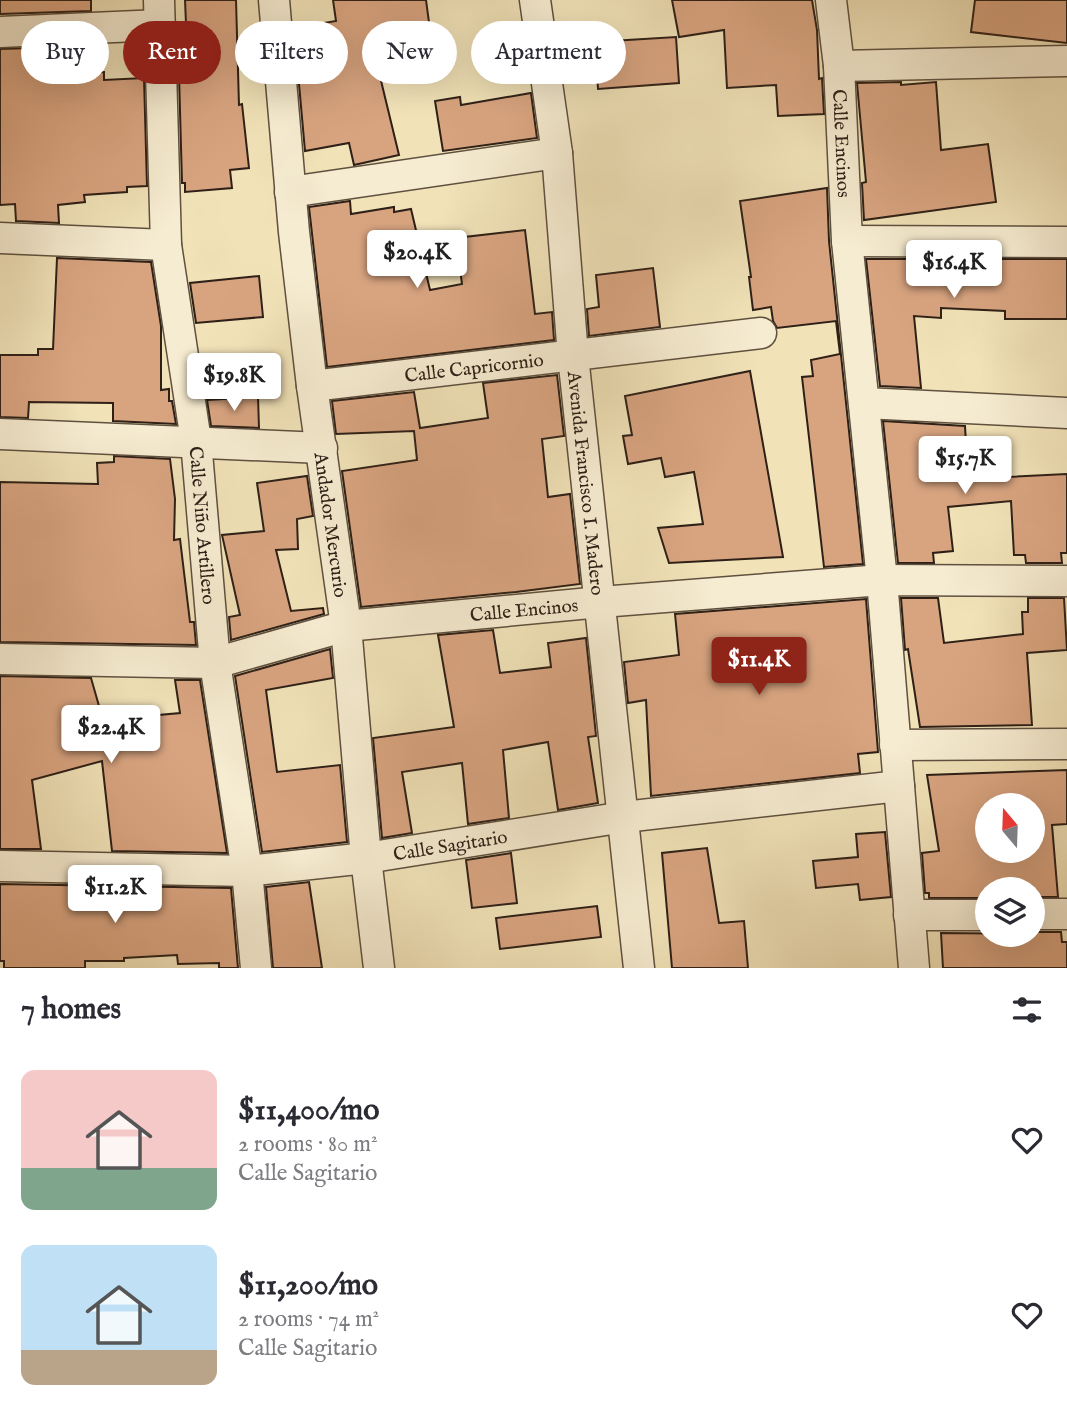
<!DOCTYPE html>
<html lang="en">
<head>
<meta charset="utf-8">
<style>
  :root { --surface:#fff; --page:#f2f2f3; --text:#2b2b33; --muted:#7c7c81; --accent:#8f2418 }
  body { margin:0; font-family:"IM FELL English",serif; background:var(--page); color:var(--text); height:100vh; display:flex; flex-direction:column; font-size:26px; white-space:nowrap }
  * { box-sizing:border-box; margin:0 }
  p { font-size:23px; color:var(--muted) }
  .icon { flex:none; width:38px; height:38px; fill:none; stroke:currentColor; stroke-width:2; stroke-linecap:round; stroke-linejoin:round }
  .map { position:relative; height:968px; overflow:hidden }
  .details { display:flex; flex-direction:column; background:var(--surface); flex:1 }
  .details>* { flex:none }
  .banner { position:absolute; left:21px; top:21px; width:700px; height:63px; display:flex; gap:14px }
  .needle { width:46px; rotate:341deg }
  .controls { position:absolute; left:975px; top:793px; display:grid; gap:14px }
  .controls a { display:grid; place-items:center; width:70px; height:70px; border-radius:50%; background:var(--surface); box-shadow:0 7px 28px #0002; font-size:35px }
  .price { position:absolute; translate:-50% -60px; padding:0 16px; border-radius:7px; background:#fff; color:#222; font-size:23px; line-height:46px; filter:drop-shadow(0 2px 4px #0008) }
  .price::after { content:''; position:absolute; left:50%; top:42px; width:21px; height:16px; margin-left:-10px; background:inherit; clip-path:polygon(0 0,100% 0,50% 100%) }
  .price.on { background:var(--accent); color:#fff }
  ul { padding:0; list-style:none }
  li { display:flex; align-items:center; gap:21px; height:175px; padding:0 21px }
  li span { display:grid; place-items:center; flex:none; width:196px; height:140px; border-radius:14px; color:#555 }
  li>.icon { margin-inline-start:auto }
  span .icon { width:84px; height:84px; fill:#fffc; stroke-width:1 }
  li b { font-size:30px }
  h2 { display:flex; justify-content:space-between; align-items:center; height:84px; padding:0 21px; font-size:30px }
  .tag { padding:0 24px; border-radius:32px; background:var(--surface); box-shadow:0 7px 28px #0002; font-size:24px; line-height:63px }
  .tag.on { background:var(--accent); color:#fff }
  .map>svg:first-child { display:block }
  .building { fill:#d8a480; stroke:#2e2017; stroke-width:2; fill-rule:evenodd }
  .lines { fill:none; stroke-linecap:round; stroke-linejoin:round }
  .minor-casing { stroke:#5f503f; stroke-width:33 }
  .minor { stroke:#f6ecd1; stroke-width:30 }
  .labels { text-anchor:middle; stroke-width:5; stroke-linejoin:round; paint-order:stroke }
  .street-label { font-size:19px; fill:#2e2017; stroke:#f6ecd1 }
</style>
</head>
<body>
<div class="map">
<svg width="1067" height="968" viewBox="0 0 1067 968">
  <rect width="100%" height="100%" fill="#f1e2b8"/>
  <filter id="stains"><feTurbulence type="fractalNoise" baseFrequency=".00286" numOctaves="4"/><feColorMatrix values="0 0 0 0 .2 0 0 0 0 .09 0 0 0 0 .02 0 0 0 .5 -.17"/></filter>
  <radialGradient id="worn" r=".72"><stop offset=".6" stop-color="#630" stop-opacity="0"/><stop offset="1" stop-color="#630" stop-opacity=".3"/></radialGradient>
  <g class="building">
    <path d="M0,0h91v11l-91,3z"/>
    <path d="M185,0h51l3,105 3,-1 7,64 -19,2 2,18 -47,4v-9h-3l-3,-108h7l2,-4z"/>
    <path d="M333,0h93l7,52 -57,8 23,95 -45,10 -5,-22 -44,8 -11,-123 42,-7z"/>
    <path d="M672,0h140l5,30 2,49 3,-1 2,36 -46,2 -2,-31 -49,3 -3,-58 -45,7z"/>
    <path d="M975,0h92v43l-96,-11z"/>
    <path d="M676,37l3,46 -81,6 -3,-47z"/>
    <path d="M90,46v27l14,-1v8l40,-2 3,108 -20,1v5l-43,3 1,7 -27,3 1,18 -43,-2 -1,-17 -15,1v-156z"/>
    <path d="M901,82v3l35,-3 5,68 47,-6 8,58 -132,18 -2,-37 4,-1 -9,-99z"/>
    <path d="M531,93l6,45 -94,13 -8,-50 25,-4 1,8z"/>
    <path d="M827,188l2,53 34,323 -39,3 -22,-190 11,-1 -2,-16 29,-6 -4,-33 -59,7 -4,-7 -2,-14 -18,3 -4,-33h2l-11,-76z"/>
    <path d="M350,201l1,13 43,-7v5l17,-3 19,81 32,-6 -6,-46 69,-8 10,84 17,-2 2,28 -227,27 -18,-160z"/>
    <path d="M57,258l94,4 10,64v64l8,-1v12h3l4,23 -63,-3v-18l-84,-1 -1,16 -28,-1v-62h38v-6h15z"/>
    <path d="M866,259h201v60h-62v-8l-64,-3v10l-27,-2 7,72 -41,-2z"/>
    <path d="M653,268l7,59 -71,9 -2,-27 12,-2 -3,-32z"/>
    <path d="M259,276l4,41 -67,6 -6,-40z"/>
    <path d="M750,371l33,186 -114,6 -11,-35 45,-4 -9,-52 -29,5 -4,-19 -33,6 -5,-28 9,-1 -7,-39z"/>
    <path d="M557,375l7,61 -22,3 6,58 22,-3 10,90 -64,8 -155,15 -19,-136 75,-11 -3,-29 -78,3 -4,-33 82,-9 6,36 68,-10 -5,-35z"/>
    <path d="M258,397l1,31 -48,-2 -4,-26z"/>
    <path d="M883,421l82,5 3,53 99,-5v79h-6l1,10h-36l-1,-8h-11l-3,-54 -63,6 5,44 -20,2 1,10h-36z"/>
    <path d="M114,456l56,3 5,40 -1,41 6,-1 10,83h4l2,23 -196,-3v-160l98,2 -1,-21 17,-1z"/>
    <path d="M307,476l6,40 -16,3 1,30 -22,1 15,61 32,-3 1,6 -93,26 -2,-23 11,-2 -18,-80 42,-4 -7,-48z"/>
    <path d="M901,598h37l6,45 79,-9 -1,-22h6v-14h36l3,52 -40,3 5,72 -112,2 -12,-78 -3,1z"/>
    <path d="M866,599l12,153 -20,2 2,19 -209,23 -5,-96 -18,3 -4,-41 55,-7 -4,-41z"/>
    <path d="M493,630l7,43 51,-6 -3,-24 38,-5 10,98 -8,1 10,66 -40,7 -10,-68 -45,8 6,68 -41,6 -6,-61 -60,9 10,61 -30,5 -9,-100 81,-11 -16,-92z"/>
    <path d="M330,649l3,29 -67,12 11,82 63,-7 7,77 -85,10 -27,-176z"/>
    <path d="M0,676l91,2 12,42 77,-7 -5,-33h25l27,173 -115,-2 -10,-90 -70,19 9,69h-41z"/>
    <path d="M1067,770v54l-15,1 6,72h-26v-8h-45v9h-58v-5h-4l-3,-40 17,-2 -12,-76zM987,805h45v45h-45z"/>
    <path d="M885,832l6,65 -31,3 -2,-16 -42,4 -3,-27 45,-4 -2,-23z"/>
    <path d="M707,848l12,75 25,-2 4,47h-76l-10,-115z"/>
    <path d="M511,853l6,50 -45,5 -6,-48z"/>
    <path d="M309,882l13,86h-49l-7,-81z"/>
    <path d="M0,884l231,4 7,80h-19v-5l-41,1 -1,-9 -53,3v3h-39v7h-81v-7h-4z"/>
    <path d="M597,906l4,31 -101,12 -4,-31z"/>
    <path d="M1032,932h29l1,10h5v26h-124l-2,-35 91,1z"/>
  </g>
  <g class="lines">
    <g class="minor-casing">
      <g id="minor">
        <path id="s1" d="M159,0l7,245 30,196 19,222 32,208 9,97"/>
        <path id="s2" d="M274,0l20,232 18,154 34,240 20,232 13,110"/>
        <path id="s3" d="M535,0l22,153 16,203 66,612"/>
        <path id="s4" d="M831,0l8,66 8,175 35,339 32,388"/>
        <path d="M0,32l160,-7"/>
        <path d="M839,66l228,-5"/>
        <path d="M290,192l267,-39"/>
        <path d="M0,238l166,7"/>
        <path d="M847,241l220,1"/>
        <path id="s5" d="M312,386l449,-53"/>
        <path d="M864,403l203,10"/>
        <path d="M0,434l322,14"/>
        <path id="s6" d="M0,659l215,4 131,-37 255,-24 281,-22 185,1"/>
        <path d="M895,745l172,-1"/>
        <path id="s7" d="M0,866l247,5 119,-13 258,-41 275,-31"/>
        <path d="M1032,914h35"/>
        <path d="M909,915h78"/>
      </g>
    </g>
    <use href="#minor" class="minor"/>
  </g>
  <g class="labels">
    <g class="street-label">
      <text dy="7" stroke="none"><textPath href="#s4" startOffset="144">Calle Encinos</textPath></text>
      <text dy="7" stroke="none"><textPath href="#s5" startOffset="163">Calle Capricornio</textPath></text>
      <text dy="7" stroke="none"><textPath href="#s3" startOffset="486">Avenida Francisco I. Madero</textPath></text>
      <text dy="7" stroke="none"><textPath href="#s1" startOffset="528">Calle Niño Artillero</textPath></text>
      <text dy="7" stroke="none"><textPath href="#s2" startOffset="528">Andador Mercurio</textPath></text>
      <text dy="7" stroke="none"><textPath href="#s6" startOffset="530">Calle Encinos</textPath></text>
      <text dy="7" stroke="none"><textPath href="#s7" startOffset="452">Calle Sagitario</textPath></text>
    </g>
  </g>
  <rect width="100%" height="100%" filter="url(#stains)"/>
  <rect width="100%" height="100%" fill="url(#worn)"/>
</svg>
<div class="controls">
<a><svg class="needle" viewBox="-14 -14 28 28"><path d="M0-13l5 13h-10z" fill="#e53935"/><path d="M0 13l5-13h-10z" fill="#7c7c81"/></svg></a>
<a><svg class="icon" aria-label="layers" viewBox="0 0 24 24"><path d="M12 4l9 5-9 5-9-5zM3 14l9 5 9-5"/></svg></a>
</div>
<b class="price" style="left:417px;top:290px">$20.4K</b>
<b class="price" style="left:954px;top:300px">$16.4K</b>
<b class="price" style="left:234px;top:413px">$19.8K</b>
<b class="price" style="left:965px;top:496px">$15.7K</b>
<b class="price on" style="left:759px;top:697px">$11.4K</b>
<b class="price" style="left:111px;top:765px">$22.4K</b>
<b class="price" style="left:115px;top:925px">$11.2K</b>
<div class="banner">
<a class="tag">Buy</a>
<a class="tag on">Rent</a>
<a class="tag">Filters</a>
<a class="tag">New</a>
<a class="tag">Apartment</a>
</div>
</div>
<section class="details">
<h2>7 homes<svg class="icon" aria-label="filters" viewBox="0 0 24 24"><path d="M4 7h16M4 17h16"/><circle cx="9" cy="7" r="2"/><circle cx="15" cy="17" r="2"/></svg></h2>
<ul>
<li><span style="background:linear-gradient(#f6c9c9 70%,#7fa58c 0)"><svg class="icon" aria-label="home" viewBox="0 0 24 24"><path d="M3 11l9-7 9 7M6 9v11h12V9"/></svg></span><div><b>$11,400/mo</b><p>2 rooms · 80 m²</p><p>Calle Sagitario</p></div><svg class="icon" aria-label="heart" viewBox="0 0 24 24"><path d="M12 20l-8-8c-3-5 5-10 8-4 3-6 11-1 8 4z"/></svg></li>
<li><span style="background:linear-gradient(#bfe0f5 75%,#b9a48a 0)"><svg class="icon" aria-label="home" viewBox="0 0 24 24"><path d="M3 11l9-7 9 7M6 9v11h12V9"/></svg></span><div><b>$11,200/mo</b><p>2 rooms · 74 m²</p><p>Calle Sagitario</p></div><svg class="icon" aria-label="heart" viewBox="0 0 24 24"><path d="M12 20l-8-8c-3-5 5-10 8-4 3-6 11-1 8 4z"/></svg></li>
</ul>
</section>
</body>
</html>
